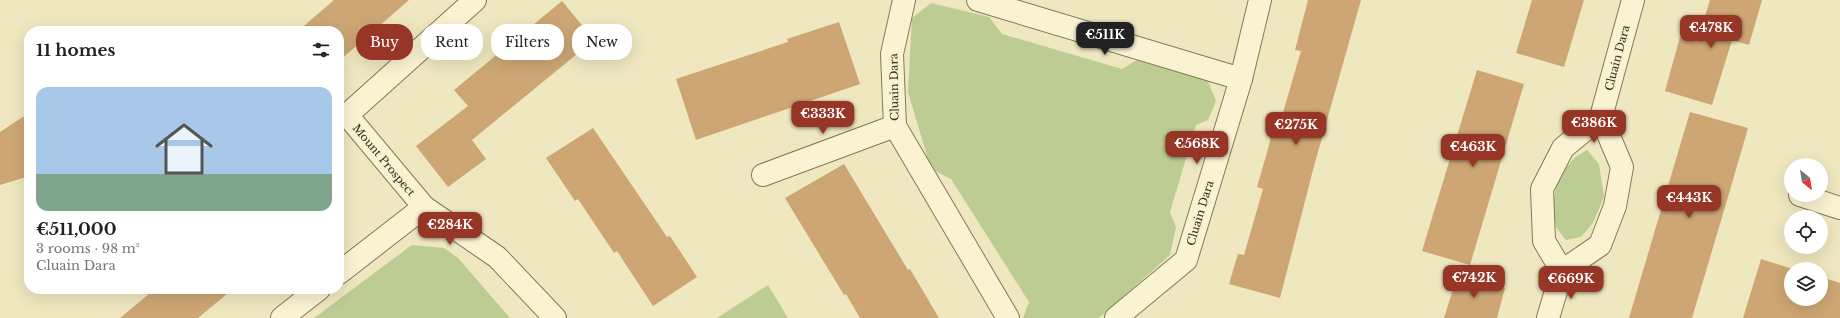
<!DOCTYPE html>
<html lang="en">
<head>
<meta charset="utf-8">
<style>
  :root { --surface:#fff; --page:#f2f2f2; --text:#222; --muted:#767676; --line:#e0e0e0; --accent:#973626 }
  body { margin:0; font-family:"Libre Baskerville",serif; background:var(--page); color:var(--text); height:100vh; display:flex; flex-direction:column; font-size:15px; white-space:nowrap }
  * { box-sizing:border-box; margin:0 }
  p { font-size:13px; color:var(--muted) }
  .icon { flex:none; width:22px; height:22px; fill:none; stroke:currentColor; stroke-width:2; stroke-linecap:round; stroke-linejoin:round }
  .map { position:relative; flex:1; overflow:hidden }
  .panel { position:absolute; left:24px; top:26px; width:320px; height:268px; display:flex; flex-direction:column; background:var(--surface); border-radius:16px; box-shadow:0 4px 16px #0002 }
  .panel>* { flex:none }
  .top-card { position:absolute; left:356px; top:24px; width:380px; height:36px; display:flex; gap:8px }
  .needle { width:26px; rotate:150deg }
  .tools { position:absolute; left:1784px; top:158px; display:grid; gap:8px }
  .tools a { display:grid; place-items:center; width:44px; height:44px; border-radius:50%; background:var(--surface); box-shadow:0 4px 16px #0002; font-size:20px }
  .price { position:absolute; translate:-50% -34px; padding:0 9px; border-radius:8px; background:var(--accent); color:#fff; font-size:13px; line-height:26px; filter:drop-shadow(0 1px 2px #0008) }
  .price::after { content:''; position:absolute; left:50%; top:24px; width:12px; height:9px; margin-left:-6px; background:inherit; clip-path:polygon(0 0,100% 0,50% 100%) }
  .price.current { background:#222; color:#fff }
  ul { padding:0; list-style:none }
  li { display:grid; align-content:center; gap:8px; height:212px; padding:0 12px }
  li+li { border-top:1px solid var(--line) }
  li span { display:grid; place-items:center; height:124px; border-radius:12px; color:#555 }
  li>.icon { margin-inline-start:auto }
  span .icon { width:72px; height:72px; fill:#fffc; stroke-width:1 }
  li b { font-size:17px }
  h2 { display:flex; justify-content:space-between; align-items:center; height:48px; padding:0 12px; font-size:17px }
  .tag { padding:0 14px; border-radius:16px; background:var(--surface); box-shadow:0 4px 16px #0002; font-size:14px; line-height:36px }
  .tag.current { background:var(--accent); color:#fff }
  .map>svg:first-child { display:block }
  .green { fill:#bdcc93 }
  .building { fill:#cda674 }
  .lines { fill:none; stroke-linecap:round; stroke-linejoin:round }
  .minor-casing { stroke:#877857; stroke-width:24 }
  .minor { stroke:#f9f3d2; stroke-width:22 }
  .labels { text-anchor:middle; stroke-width:3; stroke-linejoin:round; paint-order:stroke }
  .street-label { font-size:11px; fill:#362d1c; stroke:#f6f0cf }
</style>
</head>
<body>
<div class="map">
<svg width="1840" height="318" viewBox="0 0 1840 318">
  <rect width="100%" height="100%" fill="#eee7bf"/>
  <g class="green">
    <path d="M931,3l58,14 13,17 120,35 15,-9 70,19 9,22 -8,19 -12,5 -26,87 6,15 -6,28 -71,63h-76l6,-16 -78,-123 -20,-10 -23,-77 4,-74z"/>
    <path d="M1587,150l12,14 5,33 -11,26 -12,14 -15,3 -10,-13 -4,-22 7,-28 15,-19z"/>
    <path d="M412,245l32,3 14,10 52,60h-196z"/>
    <path d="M768,285l20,33h-71z"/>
  </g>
  <g class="building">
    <path d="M334,0h75l-70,61v-30h-41z"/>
    <path d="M1308,0h53l-47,166 -34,132 -51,-14 9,-30 6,1 19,-66 -6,-2 11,-38 8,-34 6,1 19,-65 -6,-1z"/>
    <path d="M1532,0h52l-20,67 -48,-14z"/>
    <path d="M1710,0h52l-13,45 -17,-5 -20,65 -47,-14 15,-54 17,5z"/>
    <path d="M562,1l32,39 -122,100 14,19 -38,28 -32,-41 52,-40 -14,-16z"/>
    <path d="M839,22l21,62 -164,56 -20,-61 112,-37 -1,-3z"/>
    <path d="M1477,70l47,14 -54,181 -48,-14z"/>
    <path d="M1690,112l58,16 -20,69 -36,121h-63z"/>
    <path d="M29,113v63l-29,9v-53z"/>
    <path d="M593,128l74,109 3,-1 27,41 -44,29 -36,-55 -3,2 -36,-54 -3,2 -29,-43z"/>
    <path d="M844,164l64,106 2,-1 29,49h-79l-14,-24 -2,1 -59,-97z"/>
    <path d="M1761,259l32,10h-2v30h30v-22l19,6v35h-97z"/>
    <path d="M1458,274l47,14 -8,30h-53z"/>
    <path d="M155,289h78l-35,29h-78z"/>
  </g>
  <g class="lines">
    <g class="minor-casing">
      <g id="minor">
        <path d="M904,0l-12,54 3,72 113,192"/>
        <path d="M978,0l263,79"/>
        <path d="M1601,117l32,-117"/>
        <path d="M763,175l132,-49"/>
        <path d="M1800,195l40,13"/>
        <path d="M424,207l-77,-92 128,-115"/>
        <path d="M339,273l85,-66 73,50 58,61"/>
        <path d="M282,318l37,-29"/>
        <path d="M1116,318l70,-58 55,-181 19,-79"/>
        <path d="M1548,318l14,-47 38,-26 15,-39 7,-39 -21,-50 -38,31 -21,41 2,52 18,30"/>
      </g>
    </g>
    <use href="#minor" class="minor"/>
  </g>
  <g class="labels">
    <g class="street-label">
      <text transform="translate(1617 58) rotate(-75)" y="4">Cluain Dara</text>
      <text transform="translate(894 87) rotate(-91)" y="4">Cluain Dara</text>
      <text transform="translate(384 160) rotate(50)" y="4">Mount Prospect</text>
      <text transform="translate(1200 213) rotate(-73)" y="4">Cluain Dara</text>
    </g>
  </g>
</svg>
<div class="tools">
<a><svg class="needle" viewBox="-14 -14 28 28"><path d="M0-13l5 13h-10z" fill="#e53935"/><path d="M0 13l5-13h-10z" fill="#767676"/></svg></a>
<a><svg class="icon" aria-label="locate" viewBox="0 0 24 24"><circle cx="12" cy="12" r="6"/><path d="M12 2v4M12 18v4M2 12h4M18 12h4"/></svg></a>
<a><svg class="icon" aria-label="layers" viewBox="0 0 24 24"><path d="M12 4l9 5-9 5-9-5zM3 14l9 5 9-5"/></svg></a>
</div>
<b class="price" style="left:1711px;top:49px">€478K</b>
<b class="price current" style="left:1105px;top:56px">€511K</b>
<b class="price" style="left:823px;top:135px">€333K</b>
<b class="price" style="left:1594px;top:144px">€386K</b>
<b class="price" style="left:1296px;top:146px">€275K</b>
<b class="price" style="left:1197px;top:165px">€568K</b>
<b class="price" style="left:1473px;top:168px">€463K</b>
<b class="price" style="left:1689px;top:219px">€443K</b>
<b class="price" style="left:450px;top:246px">€284K</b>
<b class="price" style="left:1474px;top:299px">€742K</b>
<b class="price" style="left:1571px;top:300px">€669K</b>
<div class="top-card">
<a class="tag current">Buy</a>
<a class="tag">Rent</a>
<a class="tag">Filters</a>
<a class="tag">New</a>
</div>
<section class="panel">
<h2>11 homes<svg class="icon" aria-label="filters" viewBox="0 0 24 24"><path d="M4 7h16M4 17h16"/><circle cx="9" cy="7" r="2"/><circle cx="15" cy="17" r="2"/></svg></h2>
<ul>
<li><span style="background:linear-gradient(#a9c7e8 70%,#7fa58c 0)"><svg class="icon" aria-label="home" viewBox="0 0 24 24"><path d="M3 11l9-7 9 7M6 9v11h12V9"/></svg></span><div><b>€511,000</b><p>3 rooms · 98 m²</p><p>Cluain Dara</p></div></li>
</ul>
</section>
</div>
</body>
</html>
